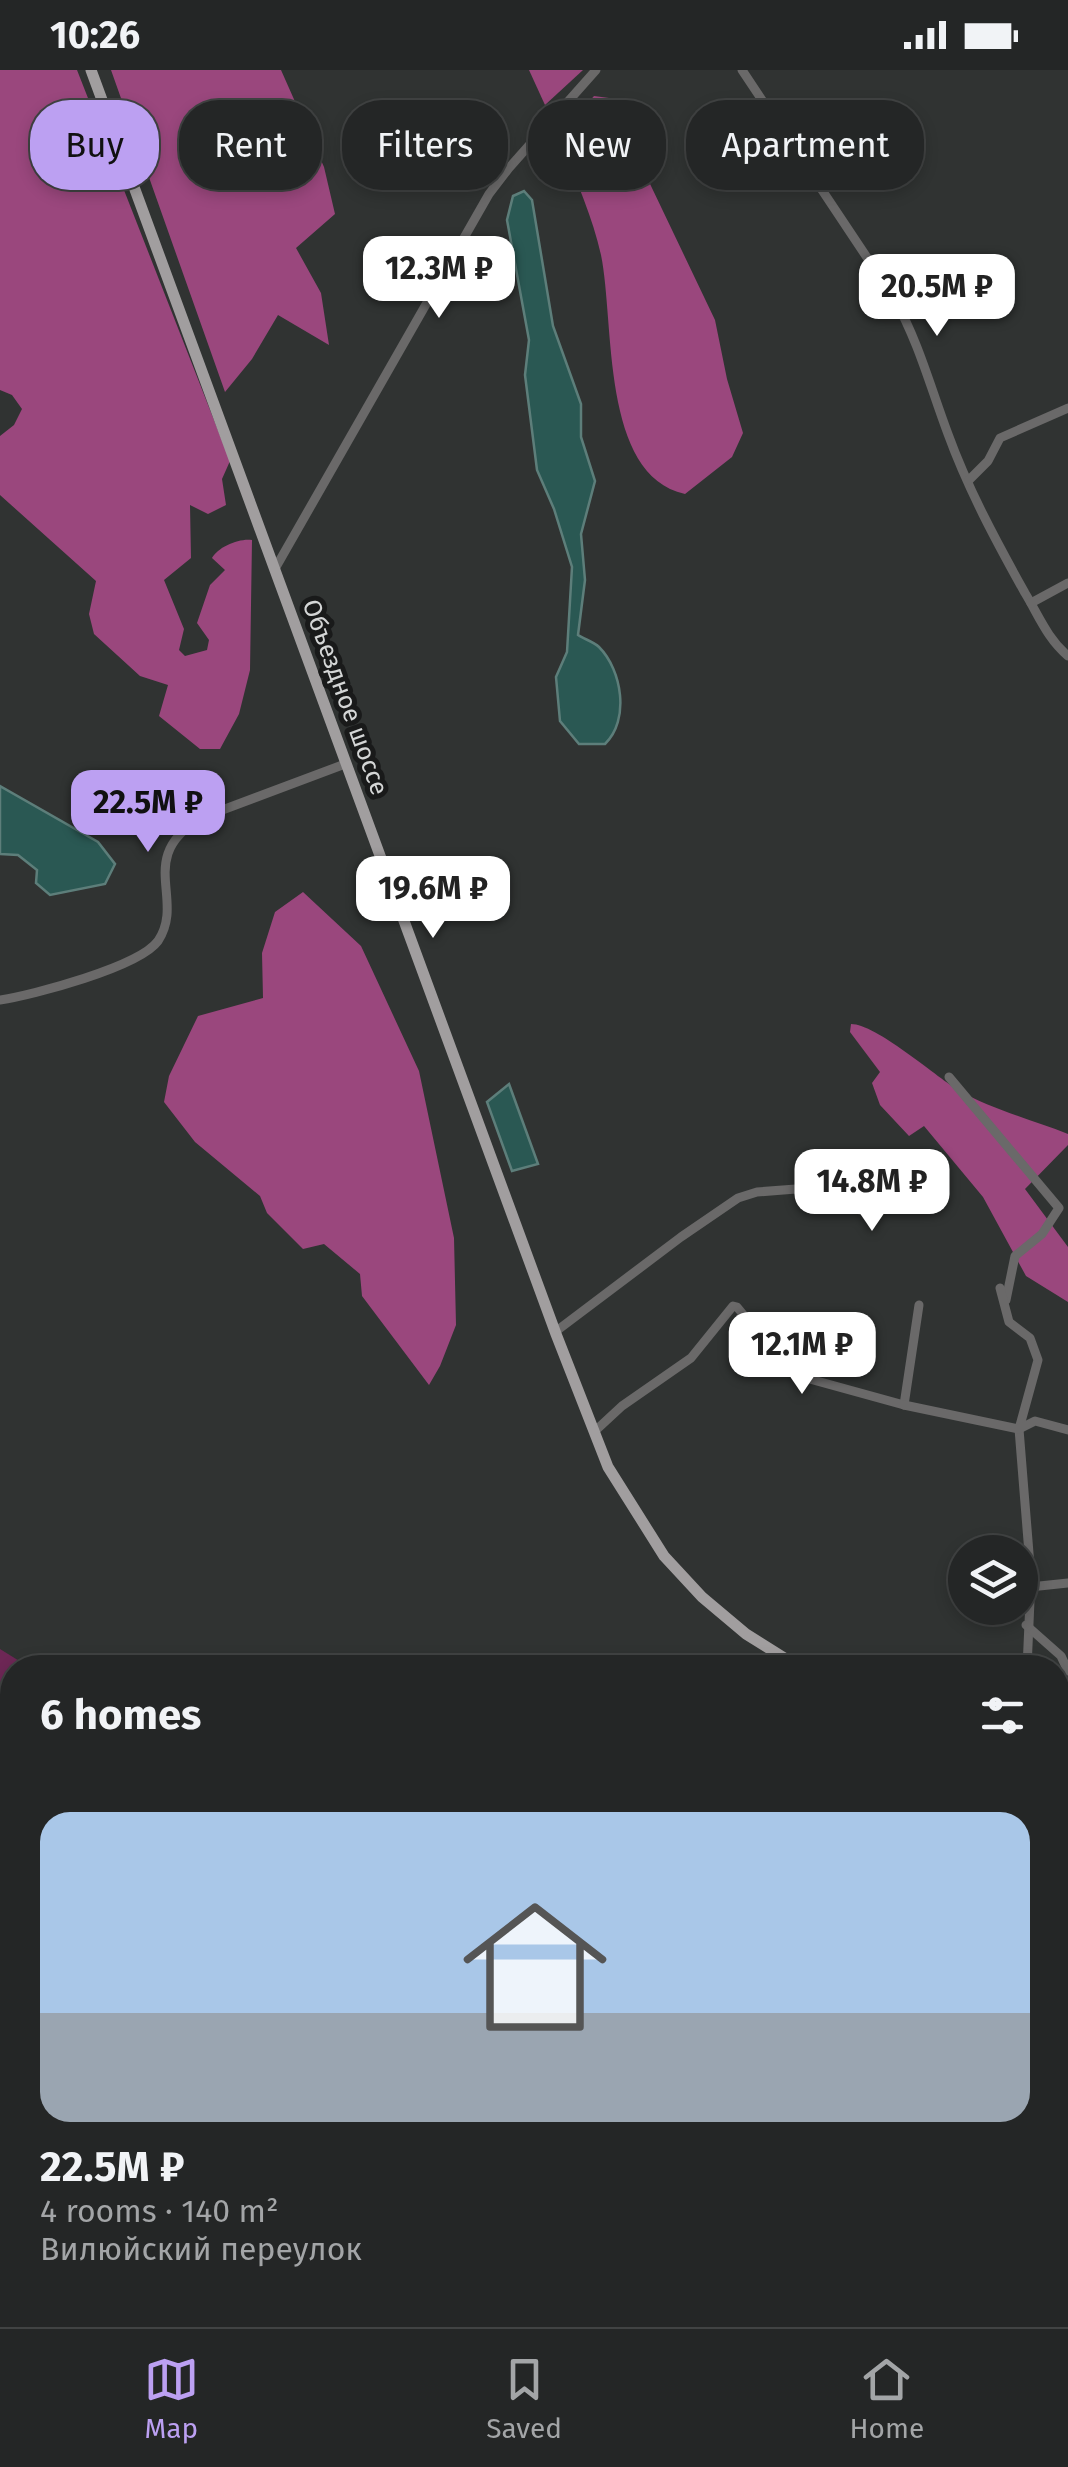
<!DOCTYPE html>
<html lang="en">
<head>
<meta charset="utf-8">
<style>
  :root { --surface:#242626; --page:#2c2e2e; --text:#f1f3f6; --muted:#a3a5a7; --line:#414343; --accent:#bca0f2 }
  body { margin:0; font-family:"Fira Sans",sans-serif; background:var(--page); color:var(--text); height:100vh; display:flex; flex-direction:column; font-size:38px; white-space:nowrap }
  * { box-sizing:border-box; margin:0 }
  p { font-size:32px; color:var(--muted) }
  .icon { flex:none; width:55px; height:55px; fill:none; stroke:currentColor; stroke-width:2; stroke-linecap:round; stroke-linejoin:round }
  .map { position:relative; flex:1; overflow:hidden }
  .drawer { position:absolute; left:0px; top:1585px; width:1070px; height:672px; display:flex; flex-direction:column; background:var(--surface); border-radius:40px 40px 0 0; box-shadow:0 5px 15px #0003,0 0 0 2px var(--line) }
  .drawer>* { flex:none }
  .guide { position:absolute; left:30px; top:30px; width:1010px; height:90px; display:flex; gap:20px }
  .tools { position:absolute; left:948px; top:1465px; display:grid; gap:20px }
  .tools a { display:grid; place-items:center; width:90px; height:90px; border-radius:50%; background:var(--surface); box-shadow:0 5px 15px #0003,0 0 0 2px var(--line); font-size:50px }
  .price { position:absolute; translate:-50% -85px; padding:0 22px; border-radius:20px; background:#fff; color:#222; font-size:32px; line-height:65px; filter:drop-shadow(0 2px 5px #0008) }
  .price::after { content:''; position:absolute; left:50%; top:60px; width:30px; height:22px; margin-left:-15px; background:inherit; clip-path:polygon(0 0,100% 0,50% 100%) }
  .price.selected { background:var(--accent); color:#111 }
  ul { padding:0; list-style:none }
  li { display:grid; align-content:center; gap:20px; height:530px; padding:0 40px }
  li span { display:grid; place-items:center; height:310px; border-radius:30px; color:#555 }
  li>.icon { margin-inline-start:auto }
  span .icon { width:180px; height:180px; fill:#fffc; stroke-width:1 }
  li b { font-size:42px }
  h2 { display:flex; justify-content:space-between; align-items:center; height:120px; padding:0 40px; font-size:42px }
  .tag { padding:0 35px; border-radius:40px; background:var(--surface); box-shadow:0 5px 15px #0003,0 0 0 2px var(--line); font-size:35px; line-height:90px }
  .tag.selected { background:var(--accent); color:#111 }
  .status { display:flex; justify-content:space-between; align-items:center; height:70px; padding:0 50px; background:var(--surface); direction:ltr }
  .status svg { height:28px; fill:currentColor }
  .menu { display:flex; justify-content:space-around; align-items:center; height:140px; border-top:2px solid var(--line); background:var(--surface); font-size:28px; color:var(--muted) }
  .menu a { display:grid; justify-items:center; gap:5px }
  .menu .selected { color:var(--accent) }
  .map>svg:first-child { display:block }
  .green { fill:#6d2755 }
  .forest { fill:#9a477d }
  .water { fill:#2a5853; stroke:#5d7e7a; stroke-width:2.5 }
  .lines { fill:none; stroke-linecap:round; stroke-linejoin:round }
  .minor { stroke:#6a6969; stroke-width:9 }
  .major { stroke:#a19e9f; stroke-width:11 }
  .labels { text-anchor:middle; stroke-width:10; stroke-linejoin:round; paint-order:stroke }
  .street-label { font-size:25px; fill:#d4d6d6; stroke:#191a1a }
</style>
</head>
<body>
<div class="status"><b>10:26</b><svg viewBox="0 0 49 12"><path d="M0 12V9h3v3zM5 12V6h3v6zM10 12V3h3v9zM15 12V0h3v12zM26 1h20v11H26zM47 4h2v5h-2z"/></svg></div>
<div class="map">
<svg width="1068" height="2257" viewBox="0 0 1068 2257">
  <rect width="100%" height="100%" fill="#303332"/>
  <path class="green" d="M0,1579l29,18 -17,1v647h675l-4,12h-683z"/>
  <g class="forest">
    <path d="M0,0h77l153,391 -8,18 4,26 -18,9 -18,-9 1,53 -27,22 20,49 -5,21 6,6 22,-6 2,-10 -12,-17 13,-38 15,-15 -13,-12c6,-11 27,-20 40,-18l-2,130 -11,44 -19,35h-20l-41,-33 9,-31 -28,-9 -46,-42 -5,-20 7,-33 -96,-86v-59l14,-11 8,-16 -10,-14 -12,-5z"/>
    <path d="M111,0h170l43,97 11,47 -39,34 25,45 8,52 -51,-30 -26,44 -27,33z"/>
    <path d="M529,0h54l-38,35z"/>
    <path d="M594,26l15,2 106,222 12,59 16,54 -11,24 -47,37c-85,-19 -70,-171 -84,-239 -8,-37 -25,-74 -38,-109v-15z"/>
    <path d="M303,822l58,54 58,125 35,167 2,87 -16,41 -11,19 -67,-89 -2,-22 -36,-30 -21,5 -36,-36 -7,-17 -65,-54 -31,-40 5,-26 29,-60 65,-18 -1,-45 13,-41z"/>
    <path d="M851,954c25,0 83,51 107,66 33,19 74,30 110,44v11l-43,44 43,58v55l-42,-26 -43,-79 -59,-71 -15,10 -29,-31 -8,-22 8,-11 -30,-40z"/>
    <path d="M12,1636v609h33l14,12h-59v-614z"/>
    <path d="M247,2245h434l8,12h-444z"/>
  </g>
  <g class="water">
    <path d="M524,121l8,9 21,126 28,78v33l14,44 -14,53 4,46 -7,55c6,4 16,7 21,12 23,23 31,73 6,97h-26l-19,-23 -4,-44 11,-25 5,-85 -18,-58 -17,-39 -12,-95 4,-35 -22,-120 6,-24z"/>
    <path d="M0,716l98,56 17,22 -10,20 -55,11 -14,-12 1,-13 -19,-15 -18,-1z"/>
    <path d="M509,1014l29,80 -26,7 -25,-69z"/>
    <path d="M1058,2215l10,9v33h-89l-18,-12h97z"/>
  </g>
  <g class="lines">
    <g class="minor">
      <path d="M742,0l152,228c25,45 36,88 54,136 20,55 48,107 77,159 14,23 22,45 43,63"/>
      <path d="M969,410l19,-19 12,-23 68,-30"/>
      <path d="M276,497l213,-373 20,-26 87,-98"/>
      <path d="M1031,533l37,-20"/>
      <path d="M0,930c33,-5 139,-33 158,-59 28,-42 -23,-84 43,-123l144,-54"/>
      <path d="M949,1007l110,131 -17,26 -27,22 -9,44"/>
      <path d="M1000,1218l9,34 21,16 8,22 -19,69 12,149 -4,90"/>
      <path d="M555,1262l126,-95 57,-39 19,-6 39,-3 79,26 27,-28"/>
      <path d="M904,1335l15,-100"/>
      <path d="M595,1361l27,-25 69,-48 42,-52 4,1 47,57 22,14 98,27 115,24 16,-8 33,9"/>
      <path d="M1030,1517l38,-4"/>
      <path d="M1026,1555l35,31 7,15"/>
    </g>
    <g class="major">
      <path d="M91,0l465,1264 52,133 56,89 38,41 44,37 54,34"/>
      <path d="M1058,1757l10,7"/>
    </g>
  </g>
  <g class="labels">
    <g class="street-label">
      <text transform="translate(346 627) rotate(70)" y="9">Объездное шоссе</text>
    </g>
  </g>
</svg>
<div class="tools">
<a><svg class="icon" aria-label="layers" viewBox="0 0 24 24"><path d="M12 4l9 5-9 5-9-5zM3 14l9 5 9-5"/></svg></a>
</div>
<b class="price" style="left:439px;top:251px">12.3M ₽</b>
<b class="price" style="left:937px;top:269px">20.5M ₽</b>
<b class="price selected" style="left:148px;top:785px">22.5M ₽</b>
<b class="price" style="left:433px;top:871px">19.6M ₽</b>
<b class="price" style="left:872px;top:1164px">14.8M ₽</b>
<b class="price" style="left:802px;top:1327px">12.1M ₽</b>
<div class="guide">
<a class="tag selected">Buy</a>
<a class="tag">Rent</a>
<a class="tag">Filters</a>
<a class="tag">New</a>
<a class="tag">Apartment</a>
</div>
<section class="drawer">
<h2>6 homes<svg class="icon" aria-label="filters" viewBox="0 0 24 24"><path d="M4 7h16M4 17h16"/><circle cx="9" cy="7" r="2"/><circle cx="15" cy="17" r="2"/></svg></h2>
<ul>
<li><span style="background:linear-gradient(#a9c7e8 65%,#9aa5b1 0)"><svg class="icon" aria-label="home" viewBox="0 0 24 24"><path d="M3 11l9-7 9 7M6 9v11h12V9"/></svg></span><div><b>22.5M ₽</b><p>4 rooms · 140 m²</p><p>Вилюйский переулок</p></div></li>
</ul>
</section>
</div>
<nav class="menu">
<a class="selected"><svg class="icon" aria-label="map" viewBox="0 0 24 24"><path d="M3 6l6-2 6 2 6-2v14l-6 2-6-2-6 2zM9 4v14M15 6v14"/></svg>Map</a>
<a><svg class="icon" aria-label="saved" viewBox="0 0 24 24"><path d="M7 4h10v16l-5-4-5 4z"/></svg>Saved</a>
<a><svg class="icon" aria-label="home" viewBox="0 0 24 24"><path d="M3 11l9-7 9 7M6 9v11h12V9"/></svg>Home</a>
</nav>
</body>
</html>
